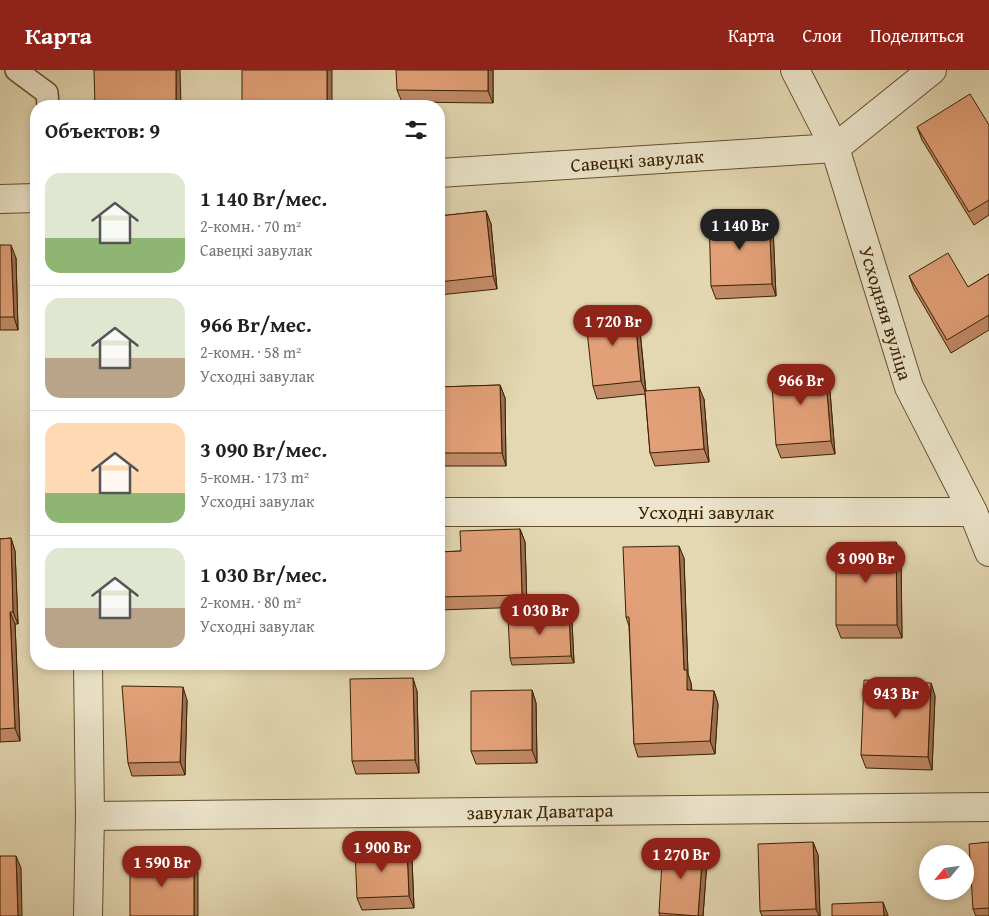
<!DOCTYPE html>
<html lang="ru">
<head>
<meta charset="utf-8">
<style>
  :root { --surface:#fff; --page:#f6f6f6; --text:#202124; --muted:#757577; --line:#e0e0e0; --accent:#8f2418 }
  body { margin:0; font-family:"Gentium Book Plus",serif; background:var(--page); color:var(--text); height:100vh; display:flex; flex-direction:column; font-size:19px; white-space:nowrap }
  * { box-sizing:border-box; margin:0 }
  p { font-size:16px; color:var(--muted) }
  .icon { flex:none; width:28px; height:28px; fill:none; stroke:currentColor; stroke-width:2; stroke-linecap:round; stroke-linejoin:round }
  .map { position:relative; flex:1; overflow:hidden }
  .side { position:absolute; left:30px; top:30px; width:415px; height:570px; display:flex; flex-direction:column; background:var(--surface); border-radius:20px; box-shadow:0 2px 8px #0003 }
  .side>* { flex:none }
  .needle { width:32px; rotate:241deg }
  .tools { position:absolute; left:919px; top:775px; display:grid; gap:10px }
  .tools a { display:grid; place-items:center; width:55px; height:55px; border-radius:50%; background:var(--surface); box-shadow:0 2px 8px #0003; font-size:25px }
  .price { position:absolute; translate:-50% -42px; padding:0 11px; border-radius:18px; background:var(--accent); color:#fff; font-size:16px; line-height:32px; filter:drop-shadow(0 1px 2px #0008) }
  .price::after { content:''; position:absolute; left:50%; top:30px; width:15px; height:11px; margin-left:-8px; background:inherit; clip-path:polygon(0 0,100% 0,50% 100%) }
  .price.selected { background:#222; color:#fff }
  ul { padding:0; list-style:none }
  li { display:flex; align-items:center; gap:15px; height:125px; padding:0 15px }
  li+li { border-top:1px solid var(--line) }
  li span { display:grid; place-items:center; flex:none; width:140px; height:100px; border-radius:15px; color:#555 }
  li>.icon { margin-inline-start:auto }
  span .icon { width:60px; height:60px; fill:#fffc; stroke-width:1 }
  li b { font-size:21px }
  h2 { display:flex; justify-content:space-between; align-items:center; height:60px; padding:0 15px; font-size:21px }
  header { display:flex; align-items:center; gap:30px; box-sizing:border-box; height:70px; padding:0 25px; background:var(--accent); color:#fff }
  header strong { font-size:24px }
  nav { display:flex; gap:28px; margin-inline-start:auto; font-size:18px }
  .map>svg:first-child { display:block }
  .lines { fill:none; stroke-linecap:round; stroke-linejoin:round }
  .service-casing { stroke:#644f2d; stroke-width:24 }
  .minor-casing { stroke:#644f2d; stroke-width:30 }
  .service { stroke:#ede6cd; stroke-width:21 }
  .minor { stroke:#ede6cd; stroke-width:28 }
  .wall { fill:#c28a67; stroke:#392101 }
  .shaded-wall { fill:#9e7054; stroke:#392101 }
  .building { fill:#e2a078; stroke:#392101 }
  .labels { text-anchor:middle; stroke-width:4; stroke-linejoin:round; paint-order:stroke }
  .street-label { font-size:19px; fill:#392101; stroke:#ede6cd }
</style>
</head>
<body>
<header>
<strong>Карта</strong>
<nav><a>Карта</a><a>Слои</a><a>Поделиться</a></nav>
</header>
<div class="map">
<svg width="989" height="846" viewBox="0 0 989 846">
  <rect width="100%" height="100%" fill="#e4d8b2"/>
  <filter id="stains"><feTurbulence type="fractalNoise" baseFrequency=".004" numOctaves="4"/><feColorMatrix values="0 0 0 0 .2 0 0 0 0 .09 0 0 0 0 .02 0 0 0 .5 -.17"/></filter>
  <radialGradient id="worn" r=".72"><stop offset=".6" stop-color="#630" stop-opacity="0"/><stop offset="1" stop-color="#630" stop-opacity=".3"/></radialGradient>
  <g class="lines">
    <g class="service-casing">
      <path id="service" d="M16,0l31,23 1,13"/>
    </g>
    <g class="minor-casing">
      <g id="minor">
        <path d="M795,0l40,78 74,239 64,125 16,40"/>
        <path d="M439,103l396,-25 97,-78"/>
        <path d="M0,129l36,-1"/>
        <path d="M439,442h534"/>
        <path d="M88,594l2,152 -2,100"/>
        <path d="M90,746l899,-9"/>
      </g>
    </g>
    <use href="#service" class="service"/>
    <use href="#minor" class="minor"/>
  </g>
  <g class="wall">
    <path d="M493,0v33l-91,-1 -5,-12z"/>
    <path d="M989,55v90l-15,10 -52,-85 -5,-13z"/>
    <path d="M486,141l5,13 6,65 -58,6v-79z"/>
    <path d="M773,158l3,68 -60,3 -5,-13z"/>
    <path d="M0,175l16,13 2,72h-18z"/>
    <path d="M989,204v56l-38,23 -37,-64 -5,-13 59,11z"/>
    <path d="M639,251l7,70 58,8 5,63 -54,4 -5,-13 -5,-59 -48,5 -4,-13z"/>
    <path d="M829,309l6,75 -54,4 -5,-13z"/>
    <path d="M500,315l5,13 1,68h-67v-79z"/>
    <path d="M520,459l5,13 2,65 -88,3v-58l22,-1z"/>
    <path d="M11,468l4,13 3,73h-3l5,117 -20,1v-203z"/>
    <path d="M896,472l5,13 1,83h-61l-5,-13z"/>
    <path d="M684,488l4,116 3,9 1,8h22l4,13 -3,50 -77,3 -4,-13 -5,-118 -3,-9z"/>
    <path d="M569,545l3,7 2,41 -62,2 -2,-7z"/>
    <path d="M931,613l4,13 -3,74 -66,-2 -5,-13z"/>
    <path d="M532,620l4,13 1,60 -61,1 -5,-13z"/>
    <path d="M417,621l2,82 -63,1 -4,-13z"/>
    <path d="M187,630l-2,75 -53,1 -4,-13z"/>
    <path d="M813,772l5,13 2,61h-58l-2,-5z"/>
    <path d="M989,772v74h-13l-3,-7z"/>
    <path d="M412,790l2,48 -52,2 -5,-12z"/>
    <path d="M707,791l-4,55h-43l-1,-3z"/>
  </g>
  <g class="shaded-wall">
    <path d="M176,0h4l1,36h-5z"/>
    <rect x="327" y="0" width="5" height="36"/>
    <path d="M488,0h5v33l-5,-12z"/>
    <path d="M486,141l5,13 6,65 -4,-13z"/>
    <path d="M769,145l4,13 3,68 -4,-12z"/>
    <path d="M11,175l5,13 2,72 -4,-13z"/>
    <path d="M634,238l5,13 7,73 -5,-13z"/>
    <path d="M825,297l4,12 6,75 -4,-13z"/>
    <path d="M500,315l5,13 1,68 -4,-13z"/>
    <path d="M699,317l5,12 5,63 -5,-13z"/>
    <path d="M520,459l5,13 2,65 -5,-12z"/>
    <path d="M11,468l4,13 3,73 -5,-12z"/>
    <path d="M896,472l5,13 1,83 -5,-13z"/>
    <path d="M679,476l5,12 4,116 3,9 1,20 -5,-13 -3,-20z"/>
    <path d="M10,542l5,12 5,117 -5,-13z"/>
    <path d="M569,545l3,7 2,41 -3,-7z"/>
    <path d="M413,608l4,13 2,82 -4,-13z"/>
    <path d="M931,613l4,13 -3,74 -4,-13z"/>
    <path d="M183,617l4,13 -2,75 -5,-13z"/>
    <path d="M532,620l4,13 1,60 -5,-13z"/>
    <path d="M714,621l4,13 -3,50 -5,-13z"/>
    <path d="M813,772l5,13 2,61h-1l-3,-7z"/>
    <path d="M407,778l5,12 2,48 -5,-12z"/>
    <path d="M703,778l4,13 -4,55h-5z"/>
    <path d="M16,786l5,12 1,48h-4z"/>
    <path d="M194,791l4,12v43h-4z"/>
    <path d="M883,832l5,13v1h-4z"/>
  </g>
  <g class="building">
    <path d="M94,0h82v36h-81z"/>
    <rect x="242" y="0" width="85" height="36"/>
    <path d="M396,0h92v21l-91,-1z"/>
    <path d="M970,24l19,31v75l-20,12 -52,-85z"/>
    <path d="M486,141l7,65 -54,6v-66z"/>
    <path d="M769,145l3,69 -61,2 -2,-69z"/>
    <path d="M0,175h11l3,72h-14z"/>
    <path d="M948,183l20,34 21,-13v41l-42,25 -38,-64z"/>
    <path d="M634,238l7,73 -48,5 -8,-73z"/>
    <path d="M825,297l6,74 -55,4 -5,-74z"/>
    <path d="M500,315l2,68h-63v-66z"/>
    <path d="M699,317l5,62 -54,4 -5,-62z"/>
    <path d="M520,459l2,66 -83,2v-45l22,-1 -1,-20z"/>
    <path d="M11,468l2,74h-3l5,116 -15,1v-190z"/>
    <path d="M896,472l1,83h-61v-82z"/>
    <path d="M679,476l5,124h3v20l27,1 -4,50 -76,3 -5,-127h-3l-3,-70z"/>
    <path d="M569,545l2,41 -61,2 -2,-41z"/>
    <path d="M413,608l2,82 -63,1 -2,-82z"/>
    <path d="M864,610l67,3 -3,74 -67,-2z"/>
    <path d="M122,616l61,1 -3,75 -52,1z"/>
    <path d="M532,620v60l-61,1v-60z"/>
    <path d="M813,772l3,67 -56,2 -2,-67z"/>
    <path d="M989,772v66l-16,1 -4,-65z"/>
    <path d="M663,775l40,3 -5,68 -39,-3z"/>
    <path d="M407,778l2,48 -52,2 -2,-48z"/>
    <path d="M0,786h16l2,60h-18z"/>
    <rect x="130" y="791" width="64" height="55"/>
    <path d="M883,832l1,14h-52v-12z"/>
  </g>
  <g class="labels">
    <g class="street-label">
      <text transform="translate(637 90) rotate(-4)" y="7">Савецкі завулак</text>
      <text transform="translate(886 243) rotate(73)" y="7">Усходняя вуліца</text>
      <text x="706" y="449">Усходні завулак</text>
      <text transform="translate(540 741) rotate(-1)" y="7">завулак Даватара</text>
    </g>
  </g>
  <rect width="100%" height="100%" filter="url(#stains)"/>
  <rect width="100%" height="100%" fill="url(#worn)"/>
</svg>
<div class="tools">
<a><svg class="needle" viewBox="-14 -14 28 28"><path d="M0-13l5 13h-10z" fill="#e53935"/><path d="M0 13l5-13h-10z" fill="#757577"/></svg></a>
</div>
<b class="price selected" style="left:740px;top:181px">1 140 Br</b>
<b class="price" style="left:613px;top:277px">1 720 Br</b>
<b class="price" style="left:801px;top:336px">966 Br</b>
<b class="price" style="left:866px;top:514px">3 090 Br</b>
<b class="price" style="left:540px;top:566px">1 030 Br</b>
<b class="price" style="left:896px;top:649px">943 Br</b>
<b class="price" style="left:382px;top:803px">1 900 Br</b>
<b class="price" style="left:681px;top:810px">1 270 Br</b>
<b class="price" style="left:162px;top:818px">1 590 Br</b>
<section class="side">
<h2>Объектов: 9<svg class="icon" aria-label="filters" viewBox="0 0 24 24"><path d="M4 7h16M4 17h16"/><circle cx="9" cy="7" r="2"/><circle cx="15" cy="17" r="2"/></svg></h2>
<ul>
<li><span style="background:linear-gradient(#dfe7d0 65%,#8fb573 0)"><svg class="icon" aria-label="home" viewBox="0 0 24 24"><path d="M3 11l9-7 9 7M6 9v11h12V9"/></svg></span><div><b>1 140 Br/мес.</b><p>2-комн. · 70 m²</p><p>Савецкі завулак</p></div></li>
<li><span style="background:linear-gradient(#dfe7d0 60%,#b9a48a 0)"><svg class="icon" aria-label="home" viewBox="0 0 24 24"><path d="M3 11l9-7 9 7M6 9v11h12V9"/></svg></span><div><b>966 Br/мес.</b><p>2-комн. · 58 m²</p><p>Усходні завулак</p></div></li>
<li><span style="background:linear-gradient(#ffd9b3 70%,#8fb573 0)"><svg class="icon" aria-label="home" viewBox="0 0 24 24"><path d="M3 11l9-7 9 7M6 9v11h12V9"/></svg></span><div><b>3 090 Br/мес.</b><p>5-комн. · 173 m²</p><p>Усходні завулак</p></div></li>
<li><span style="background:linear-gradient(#dfe7d0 60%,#b9a48a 0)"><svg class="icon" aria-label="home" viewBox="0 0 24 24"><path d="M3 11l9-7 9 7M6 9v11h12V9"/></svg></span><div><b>1 030 Br/мес.</b><p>2-комн. · 80 m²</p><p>Усходні завулак</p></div></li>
</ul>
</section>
</div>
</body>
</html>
